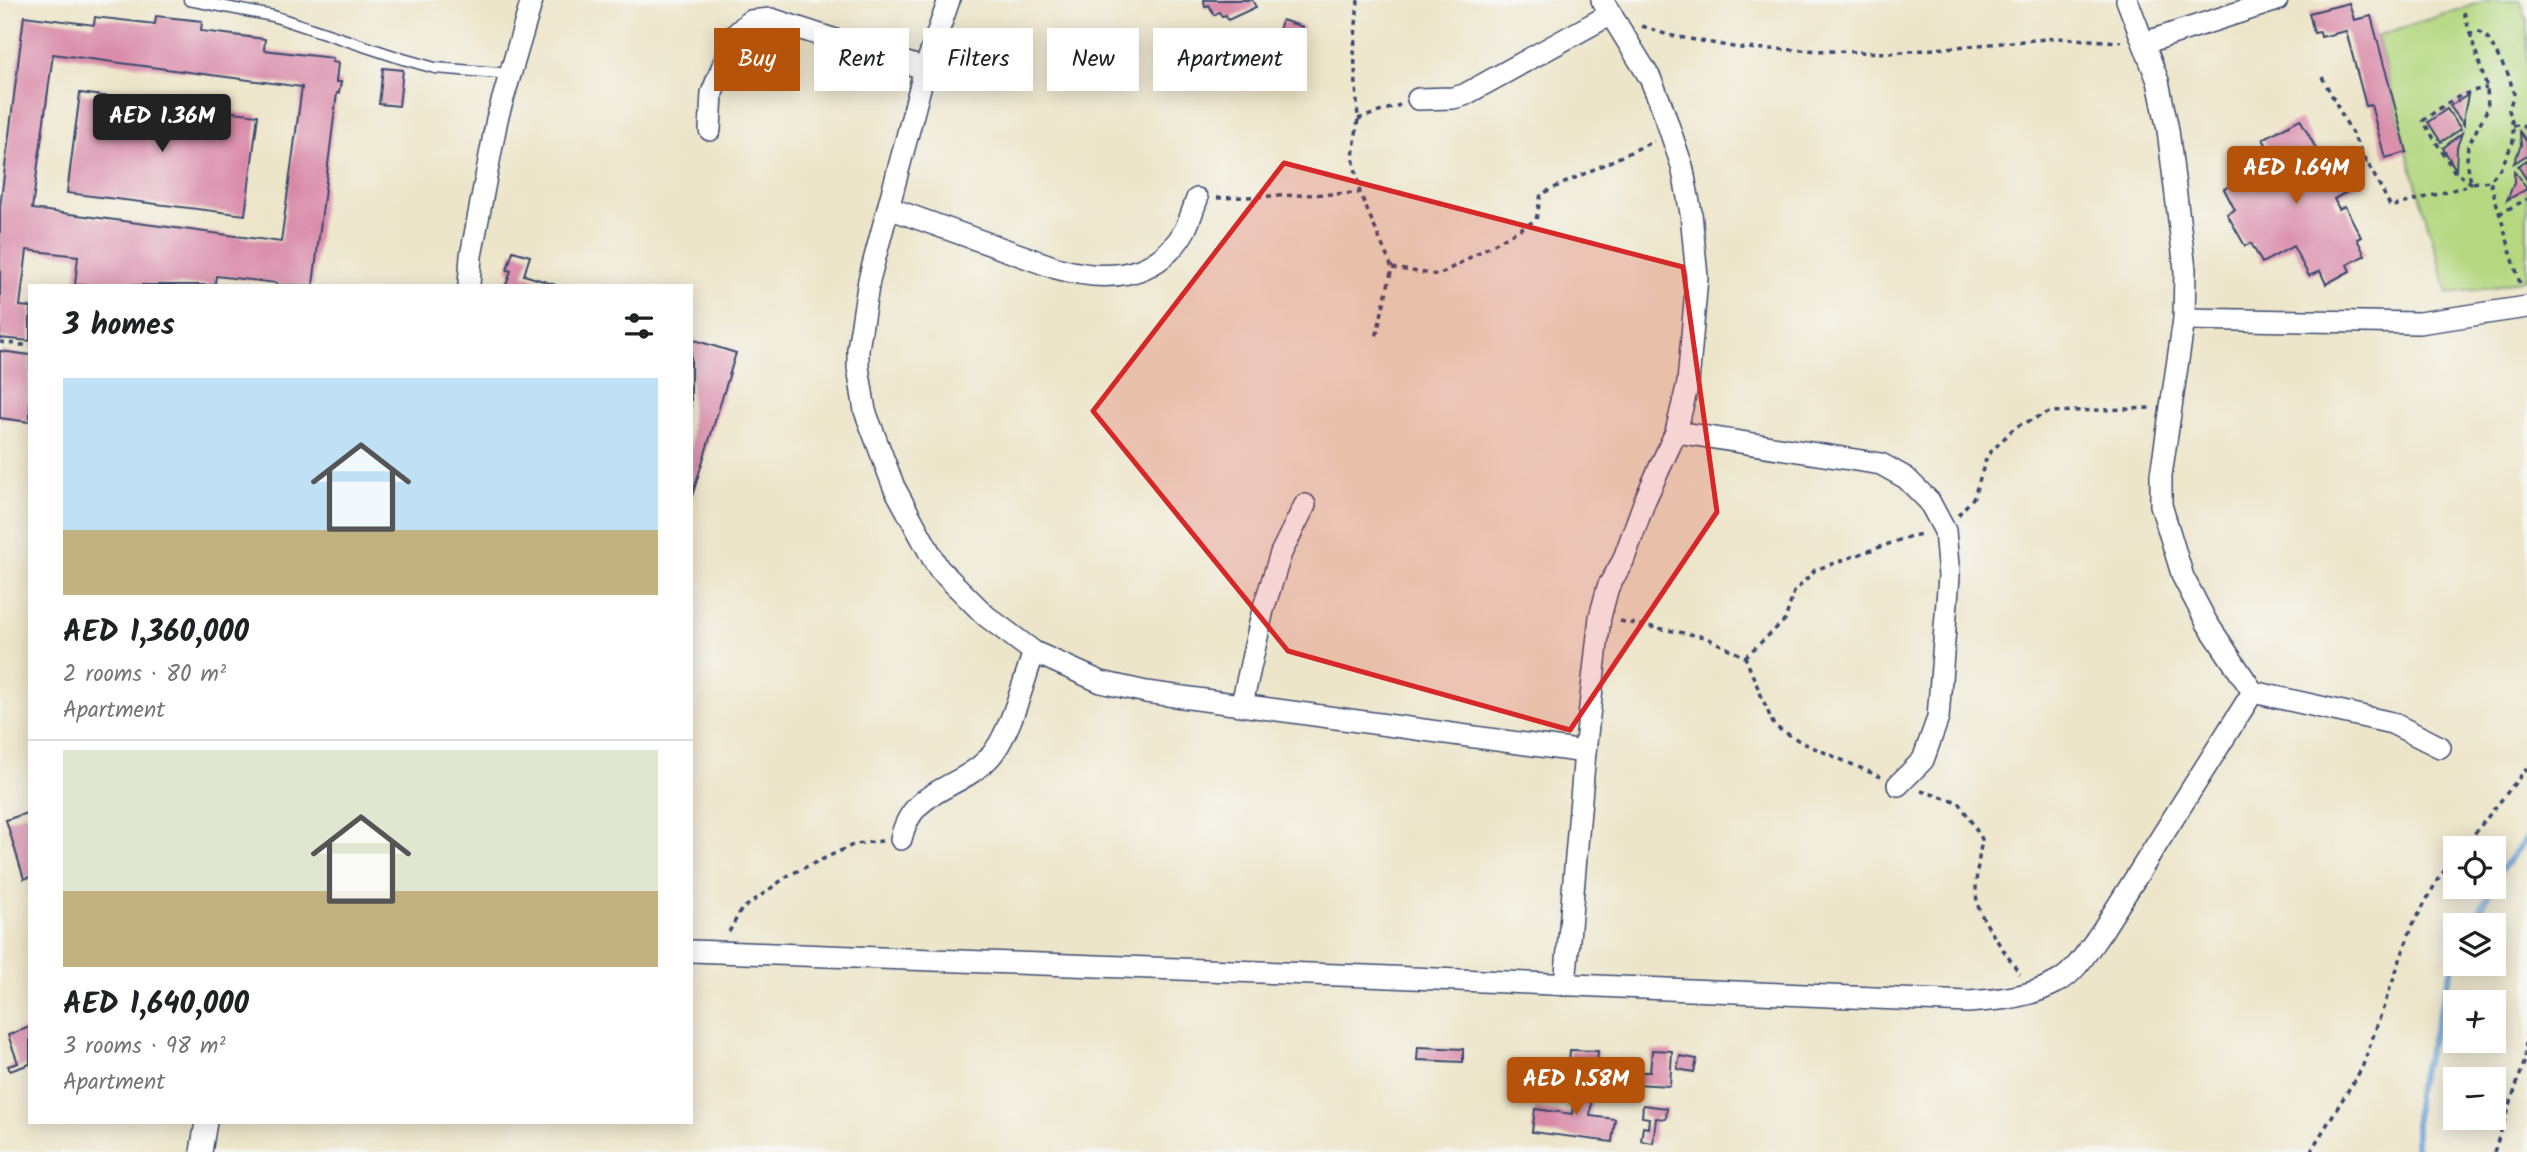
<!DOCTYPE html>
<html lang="en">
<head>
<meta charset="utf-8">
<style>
  :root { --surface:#fff; --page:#f2f2f2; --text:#202124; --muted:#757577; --line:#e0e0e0; --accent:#b45309 }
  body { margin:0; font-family:Kalam,sans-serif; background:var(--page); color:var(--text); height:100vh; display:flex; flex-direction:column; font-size:26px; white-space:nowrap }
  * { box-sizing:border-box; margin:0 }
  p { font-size:23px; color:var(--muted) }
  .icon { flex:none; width:38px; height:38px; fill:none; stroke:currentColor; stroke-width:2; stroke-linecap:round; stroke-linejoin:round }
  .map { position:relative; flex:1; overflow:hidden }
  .side { position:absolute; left:28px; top:284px; width:665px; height:840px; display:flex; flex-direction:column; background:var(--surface); border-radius:0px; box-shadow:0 4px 18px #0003 }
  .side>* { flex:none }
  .guide { position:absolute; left:714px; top:28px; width:665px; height:63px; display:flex; gap:14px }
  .fabs { position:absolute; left:2443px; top:836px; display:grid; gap:14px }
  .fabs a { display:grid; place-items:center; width:63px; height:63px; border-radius:0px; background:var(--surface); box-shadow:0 4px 18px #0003; font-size:35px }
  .price { position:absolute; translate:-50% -60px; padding:0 16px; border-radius:7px; background:var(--accent); color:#fff; font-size:23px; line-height:46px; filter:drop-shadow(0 2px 4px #0008) }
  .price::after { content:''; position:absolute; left:50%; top:42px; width:21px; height:16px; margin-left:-10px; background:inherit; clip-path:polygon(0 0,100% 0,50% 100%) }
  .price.current { background:#222; color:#fff }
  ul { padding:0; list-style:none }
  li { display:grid; align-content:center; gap:14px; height:371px; padding:0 35px }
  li+li { border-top:2px solid var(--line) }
  li span { display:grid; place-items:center; height:217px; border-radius:0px; color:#555 }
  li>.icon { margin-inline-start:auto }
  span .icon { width:126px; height:126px; fill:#fffc; stroke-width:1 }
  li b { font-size:30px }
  h2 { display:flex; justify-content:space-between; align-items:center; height:84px; padding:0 35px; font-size:30px }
  .tag { padding:0 24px; border-radius:0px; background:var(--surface); box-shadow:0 4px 18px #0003; font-size:24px; line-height:63px }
  .tag.current { background:var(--accent); color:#fff }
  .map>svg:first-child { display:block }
  .green { fill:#b4d77f; stroke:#68836e; stroke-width:2 }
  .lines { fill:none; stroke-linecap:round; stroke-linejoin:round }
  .stream { stroke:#659fd4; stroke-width:6 }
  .building { fill:#d989a8; fill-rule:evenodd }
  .service-casing { stroke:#3a4a6e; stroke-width:13 }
  .minor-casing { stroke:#3a4a6e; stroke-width:24 }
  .path { stroke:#3a4a6e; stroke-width:3.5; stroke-dasharray:5 5; stroke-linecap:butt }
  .service { stroke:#fff; stroke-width:10 }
  .minor { stroke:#fff; stroke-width:21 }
  .marked { fill:#d62828; fill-opacity:0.2; stroke:#d62828; stroke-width:5; stroke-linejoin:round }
</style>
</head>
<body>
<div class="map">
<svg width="2527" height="1152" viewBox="0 0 2527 1152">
  <rect width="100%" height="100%" fill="#f6f6f2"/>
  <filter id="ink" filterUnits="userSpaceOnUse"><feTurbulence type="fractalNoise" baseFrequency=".0143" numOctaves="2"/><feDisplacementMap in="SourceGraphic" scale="14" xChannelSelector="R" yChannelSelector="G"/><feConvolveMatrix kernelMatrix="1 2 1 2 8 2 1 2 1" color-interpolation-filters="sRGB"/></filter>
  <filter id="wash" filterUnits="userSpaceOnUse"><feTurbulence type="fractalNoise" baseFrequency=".00686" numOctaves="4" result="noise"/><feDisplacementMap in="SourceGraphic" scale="28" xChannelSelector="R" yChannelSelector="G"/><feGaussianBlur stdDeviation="1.57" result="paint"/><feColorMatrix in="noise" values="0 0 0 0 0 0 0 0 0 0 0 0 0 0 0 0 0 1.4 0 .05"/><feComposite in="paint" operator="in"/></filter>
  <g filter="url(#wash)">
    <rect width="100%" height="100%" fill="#ede5c9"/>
    <path class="green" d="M2488,0h32l7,20v258l-35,10 -44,5 -41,-141 -30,-116z"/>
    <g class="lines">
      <g class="stream">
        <path d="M2494,884l7,-14 26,-32"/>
        <path d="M2472,926l20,-39"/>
        <path d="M2416,1152v-58l39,-135"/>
      </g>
    </g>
    <g id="blocks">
      <g class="building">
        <path d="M1204,0h48l4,7 -28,13 -2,-5 -4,1 -3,-4 -5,3 -5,-10 -4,2z"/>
        <path d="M2349,3l5,17 17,-4 36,136 -22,6 -14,-53 -5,1 -20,-75 -25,6 -1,-5 -6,1 -5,-20z"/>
        <path d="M24,16l70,9 1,-8 60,7 1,-8 46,5 -1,10 64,8 -1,11 69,8 -1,4 6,1 -2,19h5l-2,11h-2l-24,192h-37l1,-2 -61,-7 -1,9h-140l3,-29 -51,-6 -7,56 10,1v34l-30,-3v-131zM53,54l249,33 -21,155 -249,-33z"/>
        <path d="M1282,20l21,7 -8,27 -21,-6z"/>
        <path d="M383,68l20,2 -4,36 -20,-2z"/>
        <path d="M80,93l178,22 -13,100 -178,-22z"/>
        <path d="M2468,95l-4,20v10l-14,-19z"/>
        <path d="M2447,109l14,20 -20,13 -13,-20z"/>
        <path d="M2300,119l19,35 -8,4 5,9 23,-12 17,32 -22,12 5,10 6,-3 16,31 -4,2 8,16 -18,10 3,6 -24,13 -6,-13 -11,5 -16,-30 -31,17 -11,-20 -6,3 -18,-32 8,-4 -11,-21 10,-6 -3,-6 32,-17 4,8 9,-5 -13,-24z"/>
        <path d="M2520,132l7,10v13l-13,8 7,-18z"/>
        <path d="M2462,133l-5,14 -1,23 -13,-22z"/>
        <path d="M2527,160v20l-9,-14z"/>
        <path d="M2514,171l13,18 -20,11 7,-17z"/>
        <path d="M513,251l17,5 -6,19 32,10h-50l5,-14 -4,-1z"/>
        <path d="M691,339l45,14 -44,143h-1z"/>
        <path d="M0,351l30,4v67l-30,-4z"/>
        <path d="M30,812v65l-6,2 -18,-59z"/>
        <path d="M30,1027v37l-20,7 -2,-5 10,-3 -10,-28z"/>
        <path d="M1418,1047l45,2v13l-46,-2z"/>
        <path d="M1570,1050l28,1 -1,15 -28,-2z"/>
        <path d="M1652,1050l20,1 -2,35 -35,-2v-12h15z"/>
        <path d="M1680,1056l17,3 -3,13 -17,-3z"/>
        <path d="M1578,1072l17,2 -5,42 25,3 -3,23 -80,-10 3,-23 37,5z"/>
        <path d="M1643,1105l24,3 -1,11 -10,-1 -3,25 -12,-2 2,-14 5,1 1,-10 -7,-1z"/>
      </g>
    </g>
  </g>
  <g filter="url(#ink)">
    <use href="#blocks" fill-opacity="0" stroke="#3a4a6e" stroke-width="2"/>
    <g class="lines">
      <g class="service-casing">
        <path id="service" d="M189,0l84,16 130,43 32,9 77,6"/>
      </g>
      <g class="minor-casing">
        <g id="minor">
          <path d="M949,0l-24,69 -56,211 -11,69v18l7,44 29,76 44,81 48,48 48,36 67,30 45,10 439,60"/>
          <path d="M2127,0l31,81 10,49 17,139 -1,50 -23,156v30l22,72 24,46 46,69 139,31 48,24"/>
          <path d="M2144,43l133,-43"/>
          <path d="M1418,99l35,-1 11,-3 147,-81"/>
          <path d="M710,130l2,-37 23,-58 15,-14 21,-2 154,50"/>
          <path d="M889,208l167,60c49,14 101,12 129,-38 5,-10 8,-21 12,-31"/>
          <path d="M469,285l2,-29 26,-137 35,-119"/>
          <path d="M2184,319l235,4 108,-16"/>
          <path d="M1676,432l205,32 25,14 23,23 16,30 4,45 -11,142 -15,42 -25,25"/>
          <path d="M1242,704l21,-94 18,-57 24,-48"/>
          <path d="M901,839c11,-51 56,-48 88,-81 21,-22 34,-76 45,-106"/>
          <path d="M691,951l675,25 602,26c31,-2 63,-5 91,-21 18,-10 31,-34 43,-50l151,-239"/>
          <path d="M1565,985l20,-233 15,-135 8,-30 15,-26 22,-61 31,-68 12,-49 9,-106 -6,-64 -9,-47 -21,-62 -11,-26 -48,-78"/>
          <path d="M201,1152l5,-30"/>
        </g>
      </g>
      <g class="path">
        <path d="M1358,0l-4,50 4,69 -5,38 7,36 32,75 -16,70"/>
        <path d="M2464,12l6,21 10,-1 7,5 21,37 6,19 -5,17 4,16v16l-11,24 -12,15 31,106"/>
        <path d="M1642,26l26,9 71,13 151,5 167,-15 64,4"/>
        <path d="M2470,33l17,55 1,20 -20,38 -1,15 4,22 19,-2"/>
        <path d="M2322,77l69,130 72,-20 8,-4 -17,-12 -31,-50c19,-15 39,-30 64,-33"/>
        <path d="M1358,119l42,-14"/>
        <path d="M2513,126l9,-2 5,8"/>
        <path d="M2348,172l19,-10"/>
        <path d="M1217,198l142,-5"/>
        <path d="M2499,214l28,-15"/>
        <path d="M1392,268l47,7 97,-55 5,-26 113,-53"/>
        <path d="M0,342l30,4"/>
        <path d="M1958,515l16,-18 13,-41 28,-29 35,-15 102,-4"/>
        <path d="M1620,621l85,16 40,20 29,69 29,17 78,34"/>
        <path d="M1745,657l40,-37 9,-28 21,-22 96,-34 12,-2"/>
        <path d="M1921,791l38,11 23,37c-3,20 -8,43 -5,62 2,18 32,56 43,73"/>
        <path d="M2462,849l65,-81"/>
        <path d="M729,932l12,-22 48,-35 66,-31 27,-3"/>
        <path d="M2310,1152l52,-84 50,-142 26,-47 17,-22"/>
        <path d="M2494,1152l31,-92 2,-42"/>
      </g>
      <use href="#service" class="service"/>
      <use href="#minor" class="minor"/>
    </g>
  </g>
  <path class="marked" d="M1284,163l399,104 34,245 -147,218 -282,-79 -195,-240z"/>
</svg>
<div class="fabs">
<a><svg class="icon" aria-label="locate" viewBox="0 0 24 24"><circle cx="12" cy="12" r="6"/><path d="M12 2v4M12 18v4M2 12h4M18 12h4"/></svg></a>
<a><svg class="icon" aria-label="layers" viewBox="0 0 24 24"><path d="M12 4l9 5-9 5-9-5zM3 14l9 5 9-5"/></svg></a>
<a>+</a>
<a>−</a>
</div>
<b class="price current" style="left:162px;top:154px">AED 1.36M</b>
<b class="price" style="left:2296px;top:206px">AED 1.64M</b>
<b class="price" style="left:1576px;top:1117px">AED 1.58M</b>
<div class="guide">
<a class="tag current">Buy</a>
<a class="tag">Rent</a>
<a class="tag">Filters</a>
<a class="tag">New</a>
<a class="tag">Apartment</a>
</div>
<section class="side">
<h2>3 homes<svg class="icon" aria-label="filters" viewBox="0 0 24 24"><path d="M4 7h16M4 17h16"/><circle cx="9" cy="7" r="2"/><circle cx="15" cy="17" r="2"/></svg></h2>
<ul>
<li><span style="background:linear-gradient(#bfe0f5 70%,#c2b280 0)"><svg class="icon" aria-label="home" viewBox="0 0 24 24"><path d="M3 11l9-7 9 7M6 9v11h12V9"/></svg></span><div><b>AED 1,360,000</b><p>2 rooms · 80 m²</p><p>Apartment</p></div></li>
<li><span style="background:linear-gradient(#dfe7d0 65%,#c2b280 0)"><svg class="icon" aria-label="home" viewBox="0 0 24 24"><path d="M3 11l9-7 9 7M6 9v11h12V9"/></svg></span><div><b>AED 1,640,000</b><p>3 rooms · 98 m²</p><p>Apartment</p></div></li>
</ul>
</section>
</div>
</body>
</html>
